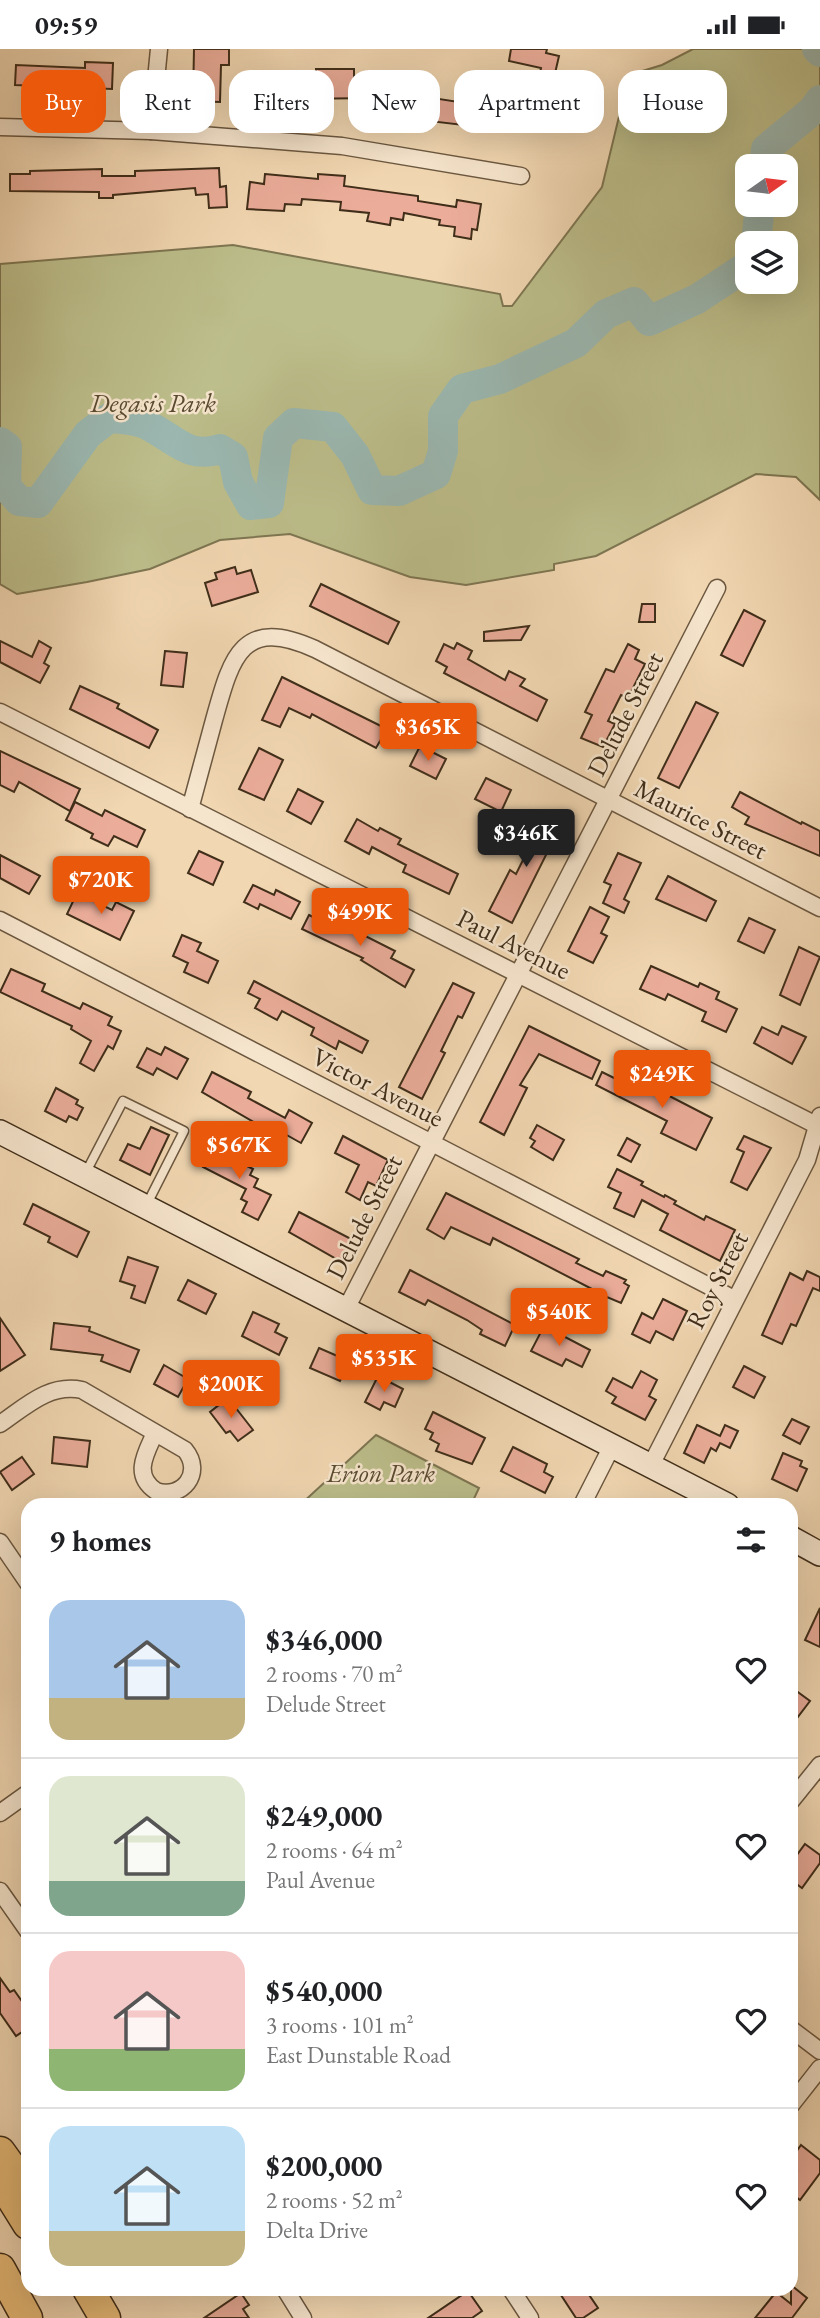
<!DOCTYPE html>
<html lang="en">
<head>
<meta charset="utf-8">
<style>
  :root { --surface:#fff; --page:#f2f2f2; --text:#202124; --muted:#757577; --line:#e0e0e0; --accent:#ea580c }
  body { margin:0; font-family:"EB Garamond",serif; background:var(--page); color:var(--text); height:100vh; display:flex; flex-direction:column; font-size:26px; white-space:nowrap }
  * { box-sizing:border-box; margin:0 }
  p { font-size:23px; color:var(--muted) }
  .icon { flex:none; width:38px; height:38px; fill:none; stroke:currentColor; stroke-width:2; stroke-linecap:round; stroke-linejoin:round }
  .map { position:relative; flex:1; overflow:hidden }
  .sheet { position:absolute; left:21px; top:1449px; width:777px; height:798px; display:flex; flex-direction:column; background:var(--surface); border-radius:21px; box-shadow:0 7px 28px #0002 }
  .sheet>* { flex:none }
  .banner { position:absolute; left:21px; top:21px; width:779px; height:63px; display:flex; gap:14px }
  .needle { width:46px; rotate:76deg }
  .tools { position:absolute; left:735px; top:105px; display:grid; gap:14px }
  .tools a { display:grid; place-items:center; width:63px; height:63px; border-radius:14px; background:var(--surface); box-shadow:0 7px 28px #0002; font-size:35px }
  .price { position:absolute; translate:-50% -60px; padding:0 16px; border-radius:7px; background:var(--accent); color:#fff; font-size:23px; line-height:46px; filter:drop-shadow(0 2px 4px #0008) }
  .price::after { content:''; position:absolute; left:50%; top:42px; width:21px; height:16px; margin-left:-10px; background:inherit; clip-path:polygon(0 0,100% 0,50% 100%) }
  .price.on { background:#222; color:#fff }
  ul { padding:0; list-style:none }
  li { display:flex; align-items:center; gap:21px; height:175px; padding:0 28px }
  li+li { border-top:2px solid var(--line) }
  li span { display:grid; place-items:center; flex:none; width:196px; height:140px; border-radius:21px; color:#555 }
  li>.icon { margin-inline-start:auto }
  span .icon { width:84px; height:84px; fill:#fffc; stroke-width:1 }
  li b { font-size:30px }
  h2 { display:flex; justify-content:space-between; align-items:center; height:84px; padding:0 28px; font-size:30px }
  .pill { padding:0 24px; border-radius:21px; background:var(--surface); box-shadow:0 7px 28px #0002; font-size:24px; line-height:63px }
  .pill.on { background:var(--accent); color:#fff }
  .status { display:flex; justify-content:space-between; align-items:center; height:49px; padding:0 35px; background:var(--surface); direction:ltr }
  .status svg { height:19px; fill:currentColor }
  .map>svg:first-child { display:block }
  .green { fill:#bcbe8b; stroke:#7e7652; stroke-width:2; fill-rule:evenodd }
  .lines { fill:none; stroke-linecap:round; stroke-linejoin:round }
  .river { stroke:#9bb8b1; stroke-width:30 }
  .building { fill:#ebad9a; stroke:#402e1a; stroke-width:2 }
  .lane-casing { stroke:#6c5840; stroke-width:11 }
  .street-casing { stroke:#6c5840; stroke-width:19 }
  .secondary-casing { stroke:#402e1a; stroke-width:26 }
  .highway-casing { stroke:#402e1a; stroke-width:33 }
  .lane { stroke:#f6e5cd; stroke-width:8 }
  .street { stroke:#f6e5cd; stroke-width:16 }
  .secondary { stroke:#f6e5cd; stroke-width:23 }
  .highway { stroke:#e8bc79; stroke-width:30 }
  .labels { text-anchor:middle; stroke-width:5; stroke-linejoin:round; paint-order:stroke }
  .park-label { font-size:26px; font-style:italic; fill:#594b31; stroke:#f6e5cd }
  .street-label { font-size:26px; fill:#402e1a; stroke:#f6e5cd }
</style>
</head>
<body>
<div class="status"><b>09:59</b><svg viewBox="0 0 49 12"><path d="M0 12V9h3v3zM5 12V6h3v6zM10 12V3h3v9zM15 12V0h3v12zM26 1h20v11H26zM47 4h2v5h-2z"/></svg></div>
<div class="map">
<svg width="820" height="2269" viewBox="0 0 820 2269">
  <rect width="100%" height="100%" fill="#f1d7b2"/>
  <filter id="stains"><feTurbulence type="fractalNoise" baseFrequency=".00286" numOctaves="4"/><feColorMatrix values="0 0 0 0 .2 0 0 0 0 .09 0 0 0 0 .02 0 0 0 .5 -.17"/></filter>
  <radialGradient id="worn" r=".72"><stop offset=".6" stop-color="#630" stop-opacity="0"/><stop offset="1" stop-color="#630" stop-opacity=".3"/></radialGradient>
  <g class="green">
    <path d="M693,0h127v451l-24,-23 -40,-3 -160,82 -42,8v6l-88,15 -56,-8 -120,-43 -70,6 -70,29 -63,13 -70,12 -17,-10v-320l233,-19 267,49 3,12h9l90,-119 27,-112 33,-10zM747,117h39v39h-39zM747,194h39v39h-39z"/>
    <path d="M376,1386l103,53 -8,17h-171z"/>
  </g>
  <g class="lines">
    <g class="river">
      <path d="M817,0l3,3"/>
      <path d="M764,117l2,-17 46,-38 8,-11"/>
      <path d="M756,194l4,-38"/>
      <path d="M0,393l7,5 -1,39 13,15 19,2 50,-69 21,-16c14,1 30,2 42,9 26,14 38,32 69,22l13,8 5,25 13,23 18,-2 9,-65 16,-15 39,4 22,28 17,35 27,1 37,-17 7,-23v-35l19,-27 38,-10 76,-36 30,-29 28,-12 15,19 48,-22 50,-33"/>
    </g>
  </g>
  <g class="building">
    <path d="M194,0h35v16h-8l-1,37 -27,-1z"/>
    <path d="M511,0h36l-1,4 13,3 -6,26 -14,-3 2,-11 -32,-7z"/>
    <path d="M85,13l28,1 -1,26 -97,-4 1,-20 69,3z"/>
    <path d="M316,20h38v17l118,18 -1,14 -7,-1 -1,8 -76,-9 1,-5 -14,-1 1,-12 -82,1v-24h23z"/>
    <path d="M506,40l39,16 -10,24 -27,-11 2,-5 -11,-5z"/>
    <path d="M219,119l1,19 6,-1 1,21 -18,1 -1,-14 -12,1 -1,-7 -82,7v3h-14v-6l-89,-1v-17h20v-3l72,-2v7h33v-5z"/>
    <path d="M265,125l53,5v-5l27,2 -1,10 74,10v5l38,6 1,-7 24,4 -4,26 -5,-1 -1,10 -17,-3 1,-9 -16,-2 1,-5 -36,-7 -1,7 -12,-2 -1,7 -23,-4 2,-8 -29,-3 1,-8 -39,-3 -1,6 -16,-1 -1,7 -37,-2 3,-27 14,2z"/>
    <path d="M235,518l2,7 14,-4 7,22 -46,14 -7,-23 12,-4 -2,-6z"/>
    <path d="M321,535l78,38 -11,22 -78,-38z"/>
    <path d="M642,555h13v18h-16z"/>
    <path d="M744,561l21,11 -22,45 -22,-11z"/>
    <path d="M529,577l-8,14 -37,1v-9z"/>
    <path d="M0,592l32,16 7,-16 12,7 -7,15 5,3 -9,17 -40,-21z"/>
    <path d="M457,594l15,8 -4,8 37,21 4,-9 16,8 -5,7 27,14 -10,21 -93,-48 3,-6 -11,-6 8,-17 10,5z"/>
    <path d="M628,595l11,6 -4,9 10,5 -17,34 -7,-3 -13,26 7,3 -12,23 -22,-9 11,-23 -7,-3 21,-43 8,3z"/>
    <path d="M165,602l22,2 -4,34 -22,-2z"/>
    <path d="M282,628l105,52 -11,19 -64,-34 -2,4 -21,-10 -9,19 -18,-7z"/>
    <path d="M80,637l39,18 -2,4 41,22 -9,18 -79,-39z"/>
    <path d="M696,653l22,11 -39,75 -21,-10z"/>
    <path d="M420,697l26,13 -10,20 -26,-13z"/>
    <path d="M259,699l24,12 -19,40 -25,-11z"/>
    <path d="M0,702l80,38 -10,22 -51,-29 -5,10 -14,-7z"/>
    <path d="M486,729l25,12 -10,22 -26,-13z"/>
    <path d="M298,740l25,13 -12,22 -24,-13z"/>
    <path d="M740,743l61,32 1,-2 18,9v25l-75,-32 4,-7 -17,-10z"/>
    <path d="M75,753l27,14 3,-6 40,20 -8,17 -23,-11 -6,10 -17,-8 2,-4 -27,-14z"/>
    <path d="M540,763l22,11 -50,100 -23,-12 21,-41 6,4 14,-28 -5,-2z"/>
    <path d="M357,770l21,12 2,-3 21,11 -3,5 60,30 -9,20 -46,-22 3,-7 -34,-18 -3,7 -24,-13z"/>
    <path d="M199,802l24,11 -10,23 -25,-12z"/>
    <path d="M618,804l23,10 -17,36 5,3 -5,11 -21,-10 8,-18 -7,-3z"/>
    <path d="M0,806l40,21 -11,18 -29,-16z"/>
    <path d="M668,827l48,25 -10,20 -50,-22z"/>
    <path d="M253,836l21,10 2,-5 24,12 -9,17 -31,-15 -2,5 -14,-7z"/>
    <path d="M77,844l35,17 4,-8 18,9 -14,29 -53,-26z"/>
    <path d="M590,858l19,10 -8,16 6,3 -14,27 -25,-12z"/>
    <path d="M309,866l16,8 3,-6 67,34 -4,7 23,12 -9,17 -44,-27 2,-2 -61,-29z"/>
    <path d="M749,869l26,12 -11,23 -26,-12z"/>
    <path d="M182,886l19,8 -4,8 21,10 -10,22 -24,-11 4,-9 -15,-7z"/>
    <path d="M799,898l21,10 -20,48 -20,-10z"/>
    <path d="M651,917l47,21 2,-4 19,9 -3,7 21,10 -11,23 -24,-11 4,-9 -38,-18 -3,6 -25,-11z"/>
    <path d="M11,920l34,15 -3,7 38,18 3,-6 29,14 -4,8 13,6 -8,18 -5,-3 -14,25 -14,-8 11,-22 -20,-12 1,-3 -72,-34z"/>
    <path d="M254,932l114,60 -6,12 -23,-12 -3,8 -25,-14 3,-7 -32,-17 -5,9 -22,-12 5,-9 -12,-6z"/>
    <path d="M453,934l21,10 -12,25 -4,-2 -17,35 4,2 -23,46 -23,-12z"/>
    <path d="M529,977l71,35 -8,18 -53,-25 -19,31 7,3 -23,47 -24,-13z"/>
    <path d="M782,977l24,11 -14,27 -38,-21 8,-16 16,8z"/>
    <path d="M165,998l23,12 -11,20 -20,-11 -4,7 -16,-8 10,-19 14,7z"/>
    <path d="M212,1023l39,20 -3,6 37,20 4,-8 23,13 -11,20 -27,-15 -3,4 -69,-40z"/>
    <path d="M602,1023l28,14 2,-4 16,9 2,-5 62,32 -16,32 -35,-17 6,-12 -71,-36z"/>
    <path d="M56,1039l22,12 -2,4 7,4 -6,12 -8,-4 -3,6 -21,-11z"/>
    <path d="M537,1076l27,15 -11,20 -22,-13 4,-6 -5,-3z"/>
    <path d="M151,1078l18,8 -19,40 -30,-15 8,-16 12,5z"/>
    <path d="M343,1087l45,24 -12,26 -8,-4 -8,18 -14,-8 13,-27 -24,-12z"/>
    <path d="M744,1087l27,12 -24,42 -16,-8 13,-30 -7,-3z"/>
    <path d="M627,1089l13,7 -9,17 -13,-7z"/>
    <path d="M212,1099l41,21 -3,6 8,4 -4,8 17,8 -13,25 -16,-8 5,-10 -6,-3 5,-10 -43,-22z"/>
    <path d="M617,1120l26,13 -2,3 23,12 1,-2 11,6 -2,3 30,16 2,-4 29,14 -15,31 -60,-31 8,-16 -26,-14 -8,17 -20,-9 7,-15 -13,-6z"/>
    <path d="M446,1144l133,66 -3,4 27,13 3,-5 20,9 -2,3 5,3 -8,17 -14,-6 -3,6 -13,-6 3,-7 -101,-52 -3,7 -39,-18 -7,12 -17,-10z"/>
    <path d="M33,1155l56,28 -12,25 -29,-15 2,-5 -26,-13z"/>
    <path d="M299,1163l52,27 -11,22 -51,-29z"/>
    <path d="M128,1208l30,10 -13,36 -14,-5 4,-12 -15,-5z"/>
    <path d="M410,1221l105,55 -10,21 -25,-12 2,-4 -15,-10 -39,-20 -3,5 -26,-13z"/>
    <path d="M807,1222l13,6v14l-7,-3 -17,38 -5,-2 -9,20 -20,-9 28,-62 13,7z"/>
    <path d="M188,1231l28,14 -10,20 -28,-14z"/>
    <path d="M663,1250l24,12 -14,29 -17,-9 -6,12 -18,-9 10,-21 11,6z"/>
    <path d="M253,1263l26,12 -4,8 12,6 -8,17 -37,-19z"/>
    <path d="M0,1269l25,37 -25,16z"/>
    <path d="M54,1274l36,4 -1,4 50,19 -9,22 -29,-11 2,-6 -52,-6z"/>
    <path d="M544,1277l46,24 -8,17 -16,-8 -4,7 -31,-15z"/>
    <path d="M319,1299l30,13 -9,20 -30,-13z"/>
    <path d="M164,1316l24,14 -10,18 -24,-13z"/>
    <path d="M744,1317l21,11 -11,21 -21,-11z"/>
    <path d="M641,1322l16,9 -8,16 7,4 -11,20 -33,-17 4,-6 -10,-6 7,-13 19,10z"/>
    <path d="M378,1327l25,13 -8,18 -11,-5 -4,8 -15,-8z"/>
    <path d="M228,1349l25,32 -15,11 -8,-10 -4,2 -16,-21z"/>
    <path d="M433,1363l52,26 -13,26 -36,-13 3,-7 -9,-5 3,-6 -8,-4z"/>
    <path d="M792,1370l17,8 -9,17 -17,-9z"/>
    <path d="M697,1376l23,11 5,-11 13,6 -8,17 -10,-5 -4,8 -5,-3 -7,15 -20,-10z"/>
    <path d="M54,1388l36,4 -3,26 -35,-4z"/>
    <path d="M513,1398l34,17 -3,8 9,5 -8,16 -44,-22z"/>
    <path d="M783,1404l19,8 -2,5 7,3 -10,22 -25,-12z"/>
    <path d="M22,1408l12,17 -22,16 -12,-18z"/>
    <path d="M820,1559v39l-15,-7z"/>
    <path d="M791,1638l19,14 -19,25z"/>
    <path d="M805,1795l15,11v8l-18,25 -11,-8v-17z"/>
    <path d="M0,1929l10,14 4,-2 14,20v18l-12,8 -16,-23z"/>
    <path d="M801,2096l19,15v13l-20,27 -9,-7v-14l6,-8 -6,-5v-7z"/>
    <path d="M791,2236l16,13 -15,20h-37l21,-26 15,12z"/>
    <path d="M557,2240h28l13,19 -15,10h-7z"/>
    <path d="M468,2242l14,20 -10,7h-44z"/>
    <path d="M241,2244l8,12 -6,4 6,9h-45z"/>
  </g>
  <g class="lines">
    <g class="lane-casing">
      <path id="lane" d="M85,1125l38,-73 61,30 -37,73"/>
    </g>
    <g class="street-casing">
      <g id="street">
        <path d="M0,78l151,4 191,15 179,30"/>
        <path d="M151,82l8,-82"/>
        <path d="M0,663l818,414"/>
        <path d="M190,760c8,-30 16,-59 24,-89 17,-61 27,-105 101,-71l505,259"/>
        <path d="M0,871l734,379"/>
        <path d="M346,1260l371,-721"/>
        <path d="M0,1375c25,-17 49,-41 82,-34l103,60c19,23 -3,50 -29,41 -24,-16 -10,-38 -1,-58"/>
        <path d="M651,1416l156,-305 13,-44"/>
        <path d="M582,1456l30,-59"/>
        <path d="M0,1493l28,41"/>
        <path d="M791,1752l29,-36"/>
        <path d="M0,1764l28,-20"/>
        <path d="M0,1842l28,40"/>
        <path d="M791,1980l29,22"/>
        <path d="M791,2056l29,-37"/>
        <path d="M285,2240l18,29"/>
        <path d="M511,2240l19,29"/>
      </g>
    </g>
    <g class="secondary-casing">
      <g id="secondary">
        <path d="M0,1083l727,373"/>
        <path d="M791,1489l29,16"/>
      </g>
    </g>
    <g class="highway-casing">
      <g id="highway">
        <path d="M0,2103l28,39"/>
        <path d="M0,2130l28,45"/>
        <path d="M0,2220l27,49"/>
        <path d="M88,2240l17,29"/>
      </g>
    </g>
    <use href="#lane" class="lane"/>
    <use href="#street" class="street"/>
    <use href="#secondary" class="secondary"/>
    <use href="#highway" class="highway"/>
  </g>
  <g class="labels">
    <g class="park-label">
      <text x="153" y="363">Degasis Park</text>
      <text x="381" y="1433">Erion Park</text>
    </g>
    <g class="street-label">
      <text transform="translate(625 665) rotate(-63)" y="9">Delude Street</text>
      <text transform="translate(701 770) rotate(27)" y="9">Maurice Street</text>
      <text transform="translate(514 895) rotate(27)" y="9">Paul Avenue</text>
      <text transform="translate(378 1038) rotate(27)" y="9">Victor Avenue</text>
      <text transform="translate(364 1168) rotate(-63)" y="9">Delude Street</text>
      <text transform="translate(717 1231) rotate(-63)" y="9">Roy Street</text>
    </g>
  </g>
  <rect width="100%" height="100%" filter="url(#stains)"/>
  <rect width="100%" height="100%" fill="url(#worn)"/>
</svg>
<div class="tools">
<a><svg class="needle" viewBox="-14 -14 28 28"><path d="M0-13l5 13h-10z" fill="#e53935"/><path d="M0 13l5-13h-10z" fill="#757577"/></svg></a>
<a><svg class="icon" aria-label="layers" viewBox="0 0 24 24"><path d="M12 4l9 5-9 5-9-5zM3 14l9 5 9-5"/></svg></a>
</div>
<b class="price" style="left:428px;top:714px">$365K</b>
<b class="price on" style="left:526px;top:820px">$346K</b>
<b class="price" style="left:101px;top:867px">$720K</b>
<b class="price" style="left:360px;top:899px">$499K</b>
<b class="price" style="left:662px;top:1061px">$249K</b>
<b class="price" style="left:239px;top:1132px">$567K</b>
<b class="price" style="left:559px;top:1299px">$540K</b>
<b class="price" style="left:384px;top:1345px">$535K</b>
<b class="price" style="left:231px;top:1371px">$200K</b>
<div class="banner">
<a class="pill on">Buy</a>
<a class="pill">Rent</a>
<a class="pill">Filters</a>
<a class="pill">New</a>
<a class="pill">Apartment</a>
<a class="pill">House</a>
</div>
<section class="sheet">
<h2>9 homes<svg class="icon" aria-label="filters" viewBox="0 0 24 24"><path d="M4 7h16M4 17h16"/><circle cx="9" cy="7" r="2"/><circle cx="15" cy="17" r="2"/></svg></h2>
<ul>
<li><span style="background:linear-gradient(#a9c7e8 70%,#c2b280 0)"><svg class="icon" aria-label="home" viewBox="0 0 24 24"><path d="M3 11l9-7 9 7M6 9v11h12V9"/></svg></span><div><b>$346,000</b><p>2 rooms · 70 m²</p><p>Delude Street</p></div><svg class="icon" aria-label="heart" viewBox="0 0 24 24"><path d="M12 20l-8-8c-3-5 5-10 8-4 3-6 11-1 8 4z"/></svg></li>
<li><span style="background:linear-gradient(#dfe7d0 75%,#7fa58c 0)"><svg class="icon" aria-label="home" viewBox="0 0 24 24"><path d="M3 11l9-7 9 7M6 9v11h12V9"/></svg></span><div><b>$249,000</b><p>2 rooms · 64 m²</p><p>Paul Avenue</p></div><svg class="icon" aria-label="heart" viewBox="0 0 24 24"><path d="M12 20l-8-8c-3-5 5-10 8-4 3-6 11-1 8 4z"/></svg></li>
<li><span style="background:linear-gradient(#f6c9c9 70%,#8fb573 0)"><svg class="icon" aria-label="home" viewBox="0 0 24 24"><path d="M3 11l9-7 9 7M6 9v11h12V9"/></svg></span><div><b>$540,000</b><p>3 rooms · 101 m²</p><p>East Dunstable Road</p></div><svg class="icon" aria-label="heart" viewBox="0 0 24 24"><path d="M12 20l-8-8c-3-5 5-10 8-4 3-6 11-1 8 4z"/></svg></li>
<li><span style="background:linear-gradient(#bfe0f5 75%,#c2b280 0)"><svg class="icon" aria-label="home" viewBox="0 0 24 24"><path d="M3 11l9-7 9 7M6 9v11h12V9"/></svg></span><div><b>$200,000</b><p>2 rooms · 52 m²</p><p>Delta Drive</p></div><svg class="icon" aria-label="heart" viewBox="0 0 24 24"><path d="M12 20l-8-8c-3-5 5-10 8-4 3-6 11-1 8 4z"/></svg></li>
</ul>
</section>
</div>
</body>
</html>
